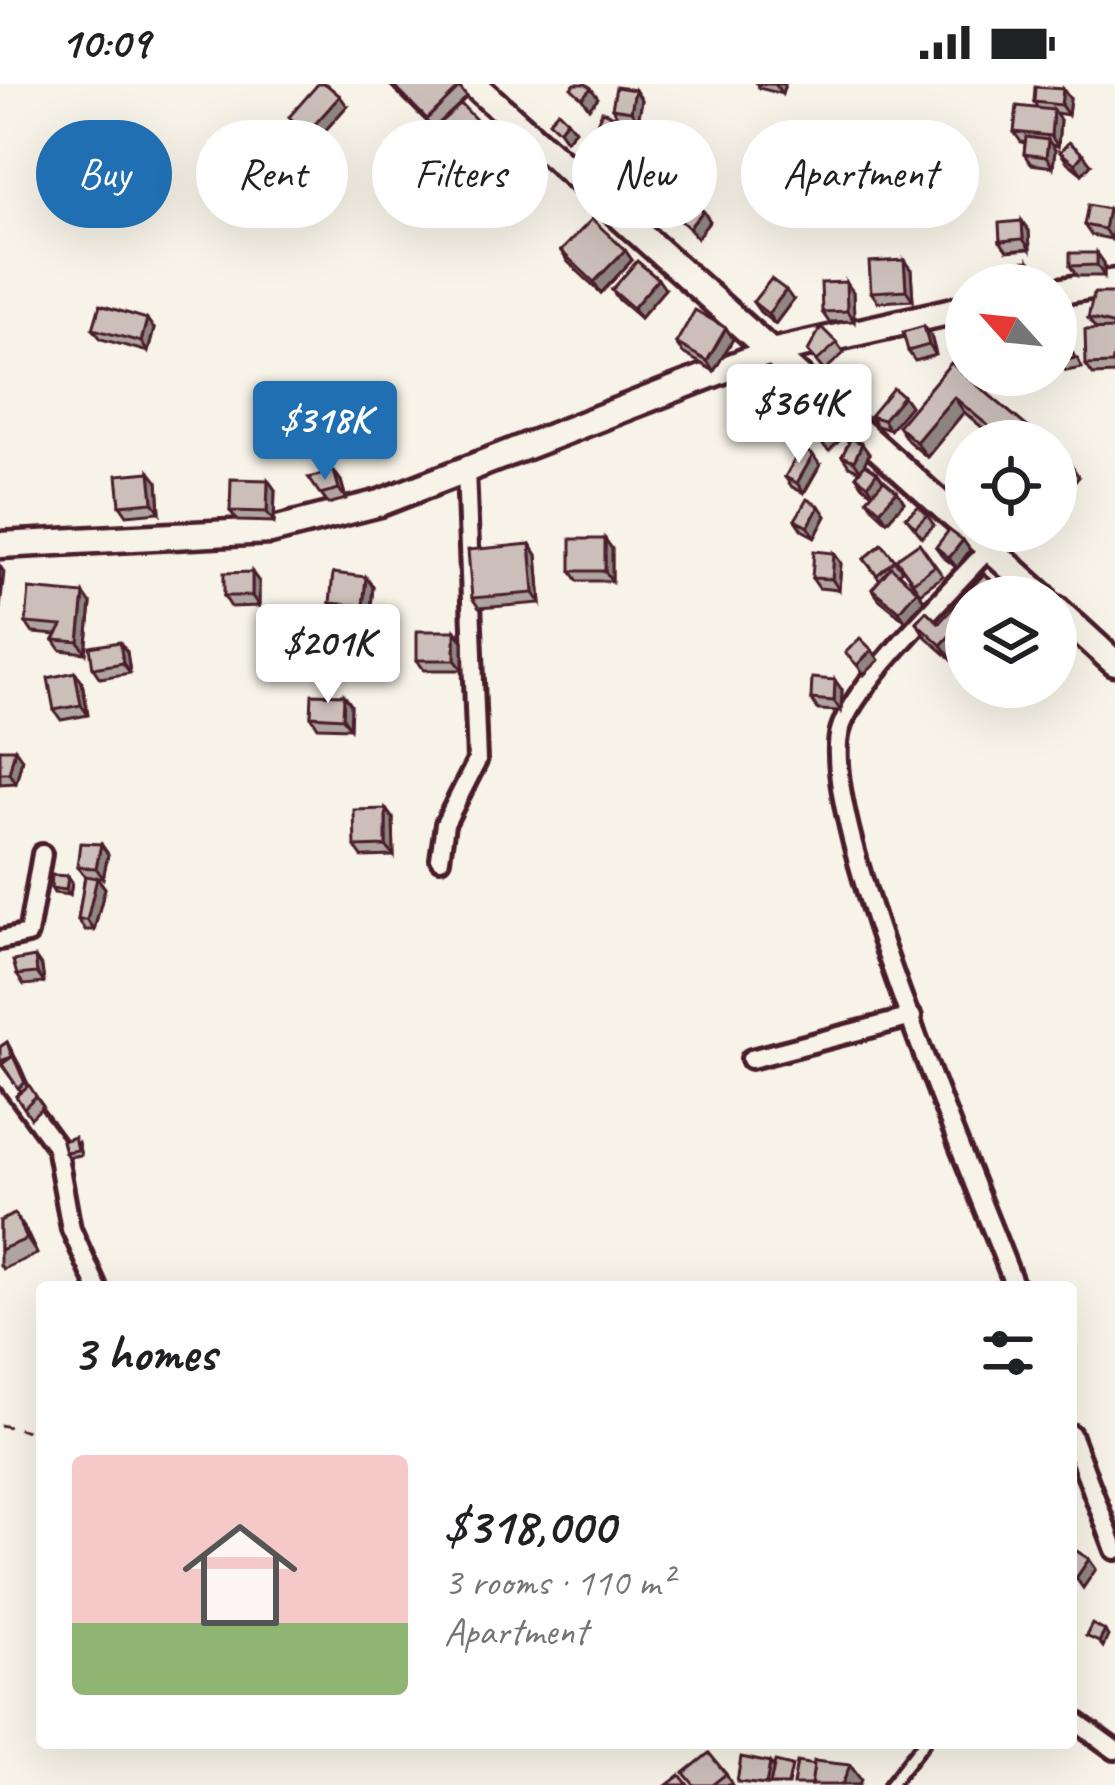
<!DOCTYPE html>
<html lang="en">
<head>
<meta charset="utf-8">
<style>
  :root { --surface:#fff; --page:#f2f2f2; --text:#202124; --muted:#757577; --accent:#1f6fb2 }
  body { margin:0; font-family:Caveat,sans-serif; background:var(--page); color:var(--text); height:100vh; display:flex; flex-direction:column; font-size:45px; white-space:nowrap }
  * { box-sizing:border-box; margin:0 }
  p { font-size:39px; color:var(--muted) }
  .icon { flex:none; width:66px; height:66px; fill:none; stroke:currentColor; stroke-width:2; stroke-linecap:round; stroke-linejoin:round }
  .map { position:relative; flex:1; overflow:hidden }
  .details { position:absolute; left:36px; top:1197px; width:1041px; height:468px; display:flex; flex-direction:column; background:var(--surface); border-radius:12px; box-shadow:0 12px 48px #0002 }
  .details>* { flex:none }
  .hud { position:absolute; left:36px; top:36px; width:1044px; height:108px; display:flex; gap:24px }
  .needle { width:78px; rotate:297deg }
  .controls { position:absolute; left:945px; top:180px; display:grid; gap:24px }
  .controls a { display:grid; place-items:center; width:132px; height:132px; border-radius:50%; background:var(--surface); box-shadow:0 12px 48px #0002; font-size:60px }
  .price { position:absolute; translate:-50% -102px; padding:0 27px; border-radius:12px; background:#fff; color:#222; font-size:39px; line-height:78px; filter:drop-shadow(0 3px 6px #0008) }
  .price::after { content:''; position:absolute; left:50%; top:72px; width:36px; height:27px; margin-left:-18px; background:inherit; clip-path:polygon(0 0,100% 0,50% 100%) }
  .price.current { background:var(--accent); color:#fff }
  ul { padding:0; list-style:none }
  li { display:flex; align-items:center; gap:36px; height:300px; padding:0 36px }
  li span { display:grid; place-items:center; flex:none; width:336px; height:240px; border-radius:12px; color:#555 }
  li>.icon { margin-inline-start:auto }
  span .icon { width:144px; height:144px; fill:#fffc; stroke-width:1 }
  li b { font-size:51px }
  h2 { display:flex; justify-content:space-between; align-items:center; height:144px; padding:0 36px; font-size:51px }
  .chip { padding:0 42px; border-radius:54px; background:var(--surface); box-shadow:0 12px 48px #0002; font-size:42px; line-height:108px }
  .chip.current { background:var(--accent); color:#fff }
  .status { display:flex; justify-content:space-between; align-items:center; height:84px; padding:0 60px; background:var(--surface); direction:ltr }
  .status svg { height:33px; fill:currentColor }
  .map>svg:first-child { display:block }
  .lines { fill:none; stroke-linecap:round; stroke-linejoin:round }
  .lane-casing { stroke:#4a1f2b; stroke-width:18 }
  .street-casing { stroke:#4a1f2b; stroke-width:26 }
  .secondary-casing { stroke:#4a1f2b; stroke-width:33 }
  .path { stroke:#4a1f2b; stroke-width:3; stroke-dasharray:9 9; stroke-linecap:butt }
  .lane { stroke:#f7f3e8; stroke-width:9 }
  .street { stroke:#f7f3e8; stroke-width:16 }
  .secondary { stroke:#f7f3e8; stroke-width:24 }
  .wall { fill:#afa49f; stroke:#4a1f2b; stroke-width:3 }
  .shaded-wall { fill:#8f8682; stroke:#4a1f2b; stroke-width:3 }
  .building { fill:#ccbfb9; stroke:#4a1f2b; stroke-width:3 }
</style>
</head>
<body>
<div class="status"><b>10:09</b><svg viewBox="0 0 49 12"><path d="M0 12V9h3v3zM5 12V6h3v6zM10 12V3h3v9zM15 12V0h3v12zM26 1h20v11H26zM47 4h2v5h-2z"/></svg></div>
<div class="map">
<svg width="1115" height="1701" viewBox="0 0 1115 1701">
  <rect width="100%" height="100%" fill="#f7f3e8"/>
  <filter id="ink" filterUnits="userSpaceOnUse"><feTurbulence type="fractalNoise" baseFrequency=".00833" numOctaves="2"/><feDisplacementMap in="SourceGraphic" scale="24" xChannelSelector="R" yChannelSelector="G"/><feConvolveMatrix kernelMatrix="1 2 1 2 8 2 1 2 1" color-interpolation-filters="sRGB"/></filter>
  <g filter="url(#ink)">
    <g class="lines">
      <g class="lane-casing">
        <path id="lane" d="M890,1701l33,-42"/>
      </g>
      <g class="street-casing">
        <g id="street">
          <path d="M989,464c-35,40 -137,137 -149,183 -23,89 137,454 175,556"/>
          <path d="M440,775l5,-35 32,-63 -11,-293"/>
          <path d="M0,856l28,-6 14,-80"/>
          <path d="M751,975l161,-42"/>
          <path d="M0,986l56,76 15,83 26,58"/>
          <path d="M1071,1350l44,116"/>
          <path d="M1071,1634l44,32"/>
        </g>
      </g>
      <g class="secondary-casing">
        <g id="secondary">
          <path d="M473,0l493,443"/>
          <path d="M1056,208l59,-10"/>
          <path d="M970,447l73,66"/>
          <path d="M0,461l270,-14 110,-28 387,-150 199,-45"/>
          <path d="M1056,525l59,54"/>
        </g>
      </g>
      <path class="path" d="M0,1341l42,9"/>
      <use href="#lane" class="lane"/>
      <use href="#street" class="street"/>
      <use href="#secondary" class="secondary"/>
    </g>
    <g class="wall">
      <path d="M389,0h68l10,13 -19,18 31,8 4,5 42,25 7,11 -27,27 -38,-40 -5,5 -24,-31 -4,4z"/>
      <path d="M757,0h28l-3,10 -23,-6z"/>
      <path d="M635,6l7,10 -4,21 -18,-3 21,16 -6,17 -33,-13 -7,-10 24,-10 -7,-10z"/>
      <path d="M1070,15l-2,16 -12,-2 4,7 -2,26 -7,-1 4,5 -2,17 -22,-3 -7,-10 1,-11 -4,-1 -7,-10 24,-23 -4,-7z"/>
      <path d="M347,22l-33,37 -18,-16 -7,-10z"/>
      <path d="M689,47l7,10 -6,32 -29,-6 -7,-10z"/>
      <path d="M608,64l7,10 -17,16 -20,-25z"/>
      <path d="M1060,68l31,12 -9,10 -15,-12z"/>
      <path d="M677,95l7,10 -22,34 -27,-18 -7,-10z"/>
      <path d="M1108,125l7,10 -4,20 -20,-4 -7,-10z"/>
      <path d="M1029,147l1,18 -23,2 -7,-10z"/>
      <path d="M625,166l7,10 -31,33 -33,-31 -7,-11z"/>
      <path d="M1097,169l7,10v13h-27l-7,-10z"/>
      <path d="M1029,177l7,10 1,14h-27l-5,-8z"/>
      <path d="M911,186l2,30 -35,2 -7,-10z"/>
      <path d="M846,198l7,10 1,29 -25,1 -7,-10z"/>
      <path d="M665,205l-25,29 -21,-18 -7,-10z"/>
      <path d="M1115,209v81l-22,1 -7,-10 15,-35 -6,-2 -7,-10z"/>
      <path d="M793,216l-18,24 -15,-12 -7,-10z"/>
      <path d="M924,242l7,10 5,19 -21,6 -7,-10z"/>
      <path d="M726,244l7,11 -19,32 -31,-18 -7,-10z"/>
      <path d="M93,245h61l-6,23 -47,-13z"/>
      <path d="M837,259l7,10 -20,18 -16,-20z"/>
      <path d="M1077,274l5,10 -16,3 -7,-10z"/>
      <path d="M951,279l93,78h-46l-34,-29 -37,45 -19,-16 -10,-15z"/>
      <path d="M762,304l38,8 7,10 -11,13 -27,-21z"/>
      <path d="M903,312l7,10 -20,24 -13,-4 -7,-10z"/>
      <path d="M830,332l14,20 -15,15 -13,-13 -14,-20z"/>
      <path d="M862,360l7,10 -6,12 34,25 7,11 -17,19 -13,-12 -7,-10 5,-6 -9,-7 -7,-10 4,-5 -11,-5 -7,-10z"/>
      <path d="M820,381l-16,28 -12,-6 -7,-10z"/>
      <path d="M309,394l32,3 5,18 -18,5z"/>
      <path d="M268,396l7,10 -1,32 -36,-1 -8,-10z"/>
      <path d="M158,398l2,30 -33,3 -7,-10z"/>
      <path d="M819,422l7,10 -11,21 -13,-7 -7,-10z"/>
      <path d="M927,431l7,10 -12,12 -16,-20z"/>
      <path d="M605,455l7,10v32h-34l-7,-10z"/>
      <path d="M963,456l7,10 -13,18 -14,-11 -7,-10z"/>
      <path d="M919,459l24,33 -23,17 -24,-34z"/>
      <path d="M530,460l7,11 4,48 -62,5 -7,-10z"/>
      <path d="M882,460l20,26 -4,3 19,17 7,10 -18,21 -27,-22 -7,-10 8,-9 -16,-21z"/>
      <path d="M841,479l-2,27 -20,-2 -7,-10z"/>
      <path d="M984,490l13,11 8,12h-39v48l-14,15 -26,-23 -10,-15 10,-11 13,12z"/>
      <path d="M259,498v24l-28,1 -7,-11z"/>
      <path d="M373,503l-3,29 -33,-3 -7,-10z"/>
      <path d="M91,520l-5,49 -25,-3 -7,-10 3,-5 -24,-2 -7,-10z"/>
      <path d="M455,547l8,10v29h-39l-7,-10z"/>
      <path d="M127,568l3,21 -30,5 -7,-10z"/>
      <path d="M75,588l7,10 6,33 -27,5 -7,-10z"/>
      <path d="M842,606l-1,21 -23,-1 -7,-11z"/>
      <path d="M344,611l7,10 -1,23 -32,-1 -7,-11z"/>
      <path d="M0,665l22,10 -6,24 -16,1z"/>
      <path d="M393,735l1,37 -32,1 -7,-10z"/>
      <path d="M101,760l7,10 -5,24h-5l7,10 -11,42h-9l-7,-10 7,-43 -8,-10z"/>
      <path d="M68,792l4,6 -2,13 -16,-2 -3,-5z"/>
      <path d="M42,883l2,16 -20,2 -7,-10z"/>
      <path d="M7,958l21,43 15,21 -12,12 -15,-22 5,-5 -21,-28v-16z"/>
      <path d="M78,1058l3,13 -13,2 -3,-5z"/>
      <path d="M15,1130l10,15 12,25 -34,15 -3,-4v-44z"/>
      <path d="M726,1690l6,11h-39z"/>
    </g>
    <g class="shaded-wall">
      <path d="M775,0h10l-3,10z"/>
      <path d="M591,4l7,10 -9,10 -7,-10z"/>
      <path d="M1063,5l7,10 -2,16 -7,-10z"/>
      <path d="M635,6l7,10 -4,21 -7,-10z"/>
      <path d="M340,12l7,10 -33,37 -7,-10z"/>
      <path d="M1053,26l7,10 -2,26 -7,-10z"/>
      <path d="M567,36l8,10 -9,10 -7,-10z"/>
      <path d="M634,40l7,10 -6,17 -8,-10z"/>
      <path d="M689,47l7,10 -6,32 -7,-10z"/>
      <path d="M1048,56l7,10 -2,17 -7,-10z"/>
      <path d="M1083,70l8,10 -9,10 -7,-10z"/>
      <path d="M677,95l7,10 -22,34 -7,-11z"/>
      <path d="M1108,125l7,10 -4,20 -7,-10z"/>
      <path d="M703,127l7,10 -13,17 -8,-10z"/>
      <path d="M1022,137l7,10 1,18 -7,-10z"/>
      <path d="M625,166l7,10 -31,33 -7,-11z"/>
      <path d="M1097,169l7,10v13l-7,-11z"/>
      <path d="M904,176l7,10 2,30 -7,-10z"/>
      <path d="M1029,177l7,10 1,14 -7,-9z"/>
      <path d="M658,195l7,10 -25,29 -7,-10z"/>
      <path d="M846,198l7,10 1,29 -7,-10z"/>
      <path d="M786,206l7,10 -18,24 -7,-10z"/>
      <path d="M147,235l7,10 -6,23 -7,-10z"/>
      <path d="M924,242l7,10 5,19 -7,-10z"/>
      <path d="M726,244l7,11 -19,32 -7,-10z"/>
      <path d="M800,312l7,10 -11,13 -7,-10z"/>
      <path d="M903,312l7,10 -20,24 -7,-10z"/>
      <path d="M954,313l10,15 -37,45 -11,-15z"/>
      <path d="M862,360l7,10 -8,17 -7,-10z"/>
      <path d="M813,371l7,10 -16,28 -7,-10z"/>
      <path d="M1069,378l10,15 -16,19 -7,-11v-8z"/>
      <path d="M334,387l7,10 5,18 -7,-10z"/>
      <path d="M150,388l8,10 2,30 -7,-10z"/>
      <path d="M877,388l8,11 -10,12 -7,-10z"/>
      <path d="M268,396l7,10 -1,32 -7,-10z"/>
      <path d="M897,407l7,11 -17,19 -7,-11z"/>
      <path d="M819,422l7,10 -11,21 -7,-10z"/>
      <path d="M1021,447h16l-9,10z"/>
      <path d="M605,455l7,10v32l-7,-10z"/>
      <path d="M963,456l7,10 -13,18 -8,-10z"/>
      <path d="M530,460l7,11 4,48 -7,-10z"/>
      <path d="M834,469l7,10 -2,27 -7,-11z"/>
      <path d="M0,482l4,6 -4,37z"/>
      <path d="M252,488l7,10v24l-7,-10z"/>
      <path d="M366,493l7,10 -3,29 -7,-10z"/>
      <path d="M997,501l8,12h-19z"/>
      <path d="M917,506l7,10 -18,21 -7,-10z"/>
      <path d="M84,510l7,10 -5,49 -7,-11z"/>
      <path d="M966,534v27l-14,15 -11,-15z"/>
      <path d="M455,547l8,10v29l-8,-10z"/>
      <path d="M120,558l7,10 3,21 -7,-10z"/>
      <path d="M872,566l7,10 -15,15 -7,-10z"/>
      <path d="M75,588l7,10 6,33 -7,-10z"/>
      <path d="M835,596l7,10 -1,21 -7,-10z"/>
      <path d="M344,611l7,10 -1,23 -7,-10z"/>
      <path d="M15,665l7,10 -6,24 -7,-10z"/>
      <path d="M386,725l7,10 1,37 -8,-10z"/>
      <path d="M101,760l7,10 -5,24 -7,-10z"/>
      <path d="M68,792l4,6 -2,13 -4,-5z"/>
      <path d="M97,794l8,10 -11,42 -7,-10z"/>
      <path d="M35,873l7,10 2,16 -7,-10z"/>
      <path d="M7,958l13,24 12,27 -20,-36z"/>
      <path d="M15,1130l10,15 12,25 -10,-15z"/>
      <path d="M1089,1475l7,10 -13,19 -7,-10z"/>
      <path d="M1105,1547l3,5 -5,11 -4,-5z"/>
      <path d="M770,1679l7,10 -2,12h-9z"/>
      <path d="M850,1681l11,15 -2,5h-17z"/>
    </g>
    <g class="building">
      <path d="M318,0h8l14,12 -33,37 -18,-16z"/>
      <path d="M392,0h65l3,3 -33,32z"/>
      <path d="M575,0h11l5,4 -9,10 -11,-10z"/>
      <path d="M616,3l19,3 -4,21 -19,-3z"/>
      <path d="M1035,3l28,2 -2,16 -27,-3z"/>
      <path d="M461,20l18,19 -24,22 -18,-20z"/>
      <path d="M1017,22l36,4 -2,26 -37,-4z"/>
      <path d="M558,27l9,9 -8,10 -10,-9z"/>
      <path d="M602,27l32,13 -7,17 -32,-13z"/>
      <path d="M492,35l33,34 -27,28 -34,-34z"/>
      <path d="M661,41l28,6 -6,32 -29,-6z"/>
      <path d="M596,50l12,14 -17,15 -13,-14z"/>
      <path d="M1026,53l22,3 -2,17 -22,-3z"/>
      <path d="M1069,58l14,12 -8,10 -15,-12z"/>
      <path d="M650,77l27,18 -22,33 -27,-17z"/>
      <path d="M693,119l10,8 -14,17 -9,-8z"/>
      <path d="M1088,121l20,4 -4,20 -20,-4z"/>
      <path d="M592,135l33,31 -31,32 -33,-31z"/>
      <path d="M1022,137l1,18 -23,2 -1,-18z"/>
      <path d="M1070,169h27v12l-27,1z"/>
      <path d="M904,176l2,30 -35,2 -2,-30z"/>
      <path d="M637,177l21,18 -25,29 -21,-18z"/>
      <path d="M1029,177l1,15 -25,1 -1,-15z"/>
      <path d="M771,195l15,11 -18,24 -15,-12z"/>
      <path d="M846,198l1,29 -25,1 -1,-29z"/>
      <path d="M1094,209h21v32l-27,-7z"/>
      <path d="M100,221l47,14 -6,23 -48,-13z"/>
      <path d="M695,226l31,18 -19,33 -31,-18z"/>
      <path d="M924,242l5,19 -21,6 -5,-19z"/>
      <path d="M821,243l16,16 -20,18 -9,-10z"/>
      <path d="M1115,245v23l-3,12 -26,1 -1,-35z"/>
      <path d="M1056,261l14,2 5,11 -16,3z"/>
      <path d="M951,279l93,78h-38l-52,-44 -38,45 -18,-16z"/>
      <path d="M773,290l27,22 -11,13 -27,-21z"/>
      <path d="M893,304l10,8 -20,24 -13,-4z"/>
      <path d="M817,319l13,13 -15,15 -13,-13z"/>
      <path d="M851,354l11,6 -8,17 -12,-5z"/>
      <path d="M801,364l12,7 -16,28 -12,-6z"/>
      <path d="M1056,367l13,11 -13,15z"/>
      <path d="M865,380l12,8 -9,13 -12,-9z"/>
      <path d="M334,387l5,18 -19,5 -11,-16z"/>
      <path d="M150,388l3,30 -33,3 -3,-30z"/>
      <path d="M231,395l37,1 -1,32 -37,-1z"/>
      <path d="M884,396l13,11 -17,19 -13,-11z"/>
      <path d="M807,415l12,7 -11,21 -13,-7z"/>
      <path d="M919,422l8,9 -12,12 -9,-10z"/>
      <path d="M949,446l14,10 -14,18 -13,-11z"/>
      <rect x="571" y="455" width="34" height="32"/>
      <path d="M919,459l16,23 -22,16 -17,-23z"/>
      <path d="M530,460l4,49 -62,5 -4,-48z"/>
      <path d="M882,460l13,16 -18,15 -13,-16z"/>
      <path d="M814,467l20,2 -2,26 -20,-1z"/>
      <path d="M891,483l26,23 -18,21 -27,-22z"/>
      <path d="M252,488v24h-28v-23z"/>
      <path d="M333,489l33,4 -3,29 -33,-3z"/>
      <path d="M984,490l13,11 -11,12h-20v21l-25,27 -25,-23 10,-11 13,12z"/>
      <path d="M29,505l55,5 -5,48 -25,-2 8,-14 -36,-3z"/>
      <rect x="417" y="547" width="38" height="29"/>
      <path d="M860,554l12,12 -15,15 -12,-12z"/>
      <path d="M120,558l3,21 -30,5 -3,-21z"/>
      <path d="M75,588l6,33 -27,5 -6,-32z"/>
      <path d="M812,594l23,2 -1,21 -23,-2z"/>
      <path d="M312,610l32,1 -1,23 -32,-2z"/>
      <path d="M0,665h15l-6,24h-9z"/>
      <path d="M386,725v37l-31,1 -1,-37z"/>
      <path d="M80,759l21,1 -5,24 -19,-1z"/>
      <path d="M52,791l16,1 -2,14 -15,-2z"/>
      <path d="M85,792l12,2 -10,42h-9z"/>
      <path d="M35,873l2,16 -20,2 -4,-14z"/>
      <path d="M7,958l5,15 -12,4v-14z"/>
      <path d="M13,972l12,27 -7,5 -16,-24z"/>
      <path d="M29,1001l7,11 -12,12 -8,-12z"/>
      <path d="M74,1053l3,13 -12,2 -3,-11z"/>
      <path d="M15,1130l12,25 -27,11v-29z"/>
      <path d="M1072,1464l17,11 -13,19 -5,-3z"/>
      <path d="M1092,1540l13,7 -6,11 -13,-6z"/>
      <path d="M709,1669l17,21 -14,11h-18l-10,-12z"/>
      <path d="M741,1673l29,6 -4,22 -29,-3z"/>
      <path d="M814,1677l36,4 -8,20h-31z"/>
      <path d="M775,1678l17,4 -4,19h-18z"/>
      <path d="M797,1678l17,3 -3,20h-18z"/>
      <path d="M680,1691l8,10h-21z"/>
    </g>
  </g>
</svg>
<div class="controls">
<a><svg class="needle" viewBox="-14 -14 28 28"><path d="M0-13l5 13h-10z" fill="#e53935"/><path d="M0 13l5-13h-10z" fill="#757577"/></svg></a>
<a><svg class="icon" aria-label="locate" viewBox="0 0 24 24"><circle cx="12" cy="12" r="6"/><path d="M12 2v4M12 18v4M2 12h4M18 12h4"/></svg></a>
<a><svg class="icon" aria-label="layers" viewBox="0 0 24 24"><path d="M12 4l9 5-9 5-9-5zM3 14l9 5 9-5"/></svg></a>
</div>
<b class="price" style="left:799px;top:382px">$364K</b>
<b class="price current" style="left:325px;top:399px">$318K</b>
<b class="price" style="left:328px;top:622px">$201K</b>
<div class="hud">
<a class="chip current">Buy</a>
<a class="chip">Rent</a>
<a class="chip">Filters</a>
<a class="chip">New</a>
<a class="chip">Apartment</a>
</div>
<section class="details">
<h2>3 homes<svg class="icon" aria-label="filters" viewBox="0 0 24 24"><path d="M4 7h16M4 17h16"/><circle cx="9" cy="7" r="2"/><circle cx="15" cy="17" r="2"/></svg></h2>
<ul>
<li><span style="background:linear-gradient(#f6c9c9 70%,#8fb573 0)"><svg class="icon" aria-label="home" viewBox="0 0 24 24"><path d="M3 11l9-7 9 7M6 9v11h12V9"/></svg></span><div><b>$318,000</b><p>3 rooms · 110 m²</p><p>Apartment</p></div></li>
</ul>
</section>
</div>
</body>
</html>
